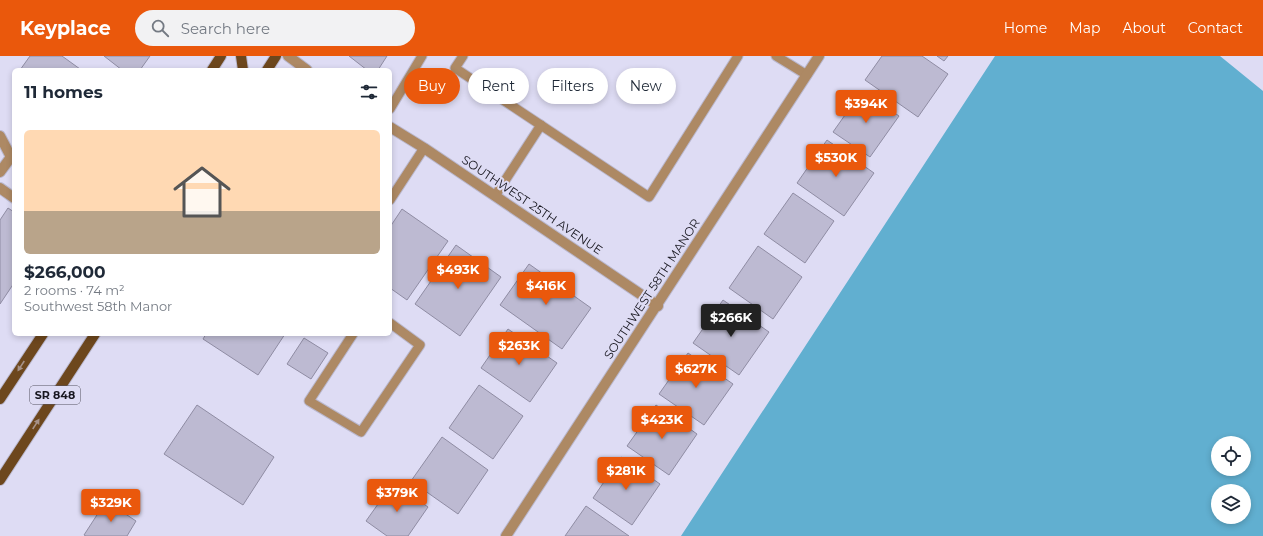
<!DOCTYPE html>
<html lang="en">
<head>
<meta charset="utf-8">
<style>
  :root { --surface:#fff; --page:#f2f2f3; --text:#1f2937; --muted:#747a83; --line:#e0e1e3; --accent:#ea580c }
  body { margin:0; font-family:Montserrat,sans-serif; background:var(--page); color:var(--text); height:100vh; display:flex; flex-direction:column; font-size:15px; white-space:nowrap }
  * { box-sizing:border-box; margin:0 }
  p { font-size:13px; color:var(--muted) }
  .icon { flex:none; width:22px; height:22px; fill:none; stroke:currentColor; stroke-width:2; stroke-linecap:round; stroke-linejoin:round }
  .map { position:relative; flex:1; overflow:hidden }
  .drawer { position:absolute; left:12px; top:12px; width:380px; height:268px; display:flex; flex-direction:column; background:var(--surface); border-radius:6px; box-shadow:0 2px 6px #0003 }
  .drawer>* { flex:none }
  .hud { position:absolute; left:404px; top:12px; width:380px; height:36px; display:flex; gap:8px }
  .controls { position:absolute; left:1211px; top:380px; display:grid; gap:8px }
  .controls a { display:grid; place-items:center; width:40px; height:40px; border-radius:50%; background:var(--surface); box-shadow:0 2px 6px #0003; font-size:20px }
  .price { position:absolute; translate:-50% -34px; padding:0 9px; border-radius:4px; background:var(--accent); color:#fff; font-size:13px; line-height:26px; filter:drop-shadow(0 1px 2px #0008) }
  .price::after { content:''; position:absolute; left:50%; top:24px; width:12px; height:9px; margin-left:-6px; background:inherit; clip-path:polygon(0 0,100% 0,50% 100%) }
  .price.on { background:#222; color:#fff }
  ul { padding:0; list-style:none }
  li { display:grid; align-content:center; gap:8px; height:212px; padding:0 12px }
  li+li { border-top:1px solid var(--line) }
  li span { display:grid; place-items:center; height:124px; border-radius:6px; color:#555 }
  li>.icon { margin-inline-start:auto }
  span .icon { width:72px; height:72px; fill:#fffc; stroke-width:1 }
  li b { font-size:17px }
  h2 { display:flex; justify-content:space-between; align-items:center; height:48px; padding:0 12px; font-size:17px }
  .pill { padding:0 14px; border-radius:18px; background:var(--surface); box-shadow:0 2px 6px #0003; font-size:14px; line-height:36px }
  .pill.on { background:var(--accent); color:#fff }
  header { display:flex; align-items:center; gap:24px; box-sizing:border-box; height:56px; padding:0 20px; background:var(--accent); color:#fff }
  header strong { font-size:19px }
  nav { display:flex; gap:22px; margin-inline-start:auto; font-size:14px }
  .search { width:280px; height:36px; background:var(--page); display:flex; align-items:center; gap:10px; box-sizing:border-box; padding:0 14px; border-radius:22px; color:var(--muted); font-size:15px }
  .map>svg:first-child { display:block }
  .water { fill:#61afd0; fill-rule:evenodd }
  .building { fill:#bdbad2; stroke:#8f8ca3 }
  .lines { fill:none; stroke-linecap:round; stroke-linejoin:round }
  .service-casing { stroke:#bab8ce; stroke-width:11 }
  .minor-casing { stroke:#bab8ce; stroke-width:12 }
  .primary-casing { stroke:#bab8ce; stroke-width:12 }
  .service { stroke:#ad8964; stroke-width:9 }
  .minor { stroke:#ad8964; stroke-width:10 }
  .primary { stroke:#6d471d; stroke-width:10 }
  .oneway { fill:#a69288 }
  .labels { text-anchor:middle; stroke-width:4; stroke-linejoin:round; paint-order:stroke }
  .shield { fill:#dedcf4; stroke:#53515f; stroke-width:1 }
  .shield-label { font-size:11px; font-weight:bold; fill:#17161f }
  .street-label { font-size:12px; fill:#17161f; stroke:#dedcf4 }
</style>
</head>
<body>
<header>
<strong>Keyplace</strong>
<div class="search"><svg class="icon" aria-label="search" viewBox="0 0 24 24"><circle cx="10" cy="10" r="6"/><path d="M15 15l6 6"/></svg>Search here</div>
<nav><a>Home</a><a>Map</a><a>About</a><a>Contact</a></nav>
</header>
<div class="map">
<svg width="1263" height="480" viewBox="0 0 1263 480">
  <rect width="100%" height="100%" fill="#dedcf4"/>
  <path class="water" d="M995,0h225l43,35v445h-582zM1218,387h26v26h-26zM1218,435h26v26h-26z"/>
  <g class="building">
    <path d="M30,0h32l18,13 -60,1z"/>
    <path d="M104,0h46l-10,14h-18z"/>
    <path d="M349,0h38l-9,14h-11z"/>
    <path d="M882,0h40l26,18 -30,43 -53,-37z"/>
    <path d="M937,0h11l-4,5z"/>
    <path d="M862,35l37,25 -29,41 -37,-25z"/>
    <path d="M827,84l47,33 -30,43 -47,-33z"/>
    <path d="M793,137l41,28 -29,42 -41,-29z"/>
    <path d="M8,152l6,4v71l-14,21v-84z"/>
    <path d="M402,153l46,32 -41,59 -17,-12v-61z"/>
    <path d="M456,189l45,32 -41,59 -45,-32z"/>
    <path d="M758,190l44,31 -29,42 -44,-31z"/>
    <path d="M529,208l62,44 -29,41 -62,-44z"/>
    <path d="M723,244l46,32 -30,43 -46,-32z"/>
    <path d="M508,273l49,34 -27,39 -49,-34z"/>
    <path d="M206,278h79l-27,41 -55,-36z"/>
    <path d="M304,282l24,15 -17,26 -24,-15z"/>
    <path d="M688,297l45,31 -29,41 -45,-31z"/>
    <path d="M479,329l44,31 -30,43 -44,-31z"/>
    <path d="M197,349l77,52 -31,48 -79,-51z"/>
    <path d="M656,349l41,29 -28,41 -42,-29z"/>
    <path d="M442,381l46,33 -30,44 -47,-33z"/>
    <path d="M621,401l39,27 -28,41 -39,-27z"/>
    <path d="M393,427l35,24 -20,29h-21l-21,-15z"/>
    <path d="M106,445l30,20 -9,15h-41l-2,-1z"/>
    <path d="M586,450l43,30h-64z"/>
  </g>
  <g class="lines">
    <g class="service-casing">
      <g id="service">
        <path d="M463,0l-8,12 194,129 89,-141"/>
        <path d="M776,0l31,19"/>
        <path d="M390,53l32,-53"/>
        <path d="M495,140l46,-71"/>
        <path d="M390,144l34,-52"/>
        <path d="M353,278l-44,67 52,31 59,-87 -30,-22"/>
      </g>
    </g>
    <g class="minor-casing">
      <g id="minor">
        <path d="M288,0l19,14"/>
        <path d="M390,71l34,21 234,158"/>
        <path d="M0,80l11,21 3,2"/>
        <path d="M0,116l11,-15"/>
        <path d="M0,132l14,10"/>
        <path d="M506,480l313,-480"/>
      </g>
    </g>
    <g class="primary-casing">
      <g id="primary">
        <path d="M241,0l2,14"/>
        <path d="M212,14l9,-14"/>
        <path d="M267,14l9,-14"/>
        <path d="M0,343l43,-65"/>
        <path d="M0,424l95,-146"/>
      </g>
    </g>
    <use href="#service" class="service"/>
    <use href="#minor" class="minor"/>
    <use href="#primary" class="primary"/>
  </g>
  <defs><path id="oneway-solid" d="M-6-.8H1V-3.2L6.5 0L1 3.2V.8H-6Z"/></defs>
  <g class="oneway">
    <use href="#oneway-solid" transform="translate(21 310) rotate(123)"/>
    <use href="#oneway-solid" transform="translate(36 368) rotate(-57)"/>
  </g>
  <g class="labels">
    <rect class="shield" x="30" y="330" width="50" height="18" rx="3"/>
    <g class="shield-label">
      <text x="55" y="343">SR 848</text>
    </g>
    <g class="street-label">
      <text transform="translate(532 149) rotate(34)" y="4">SOUTHWEST 25TH AVENUE</text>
      <text transform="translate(652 233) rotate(-57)" y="4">SOUTHWEST 58TH MANOR</text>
    </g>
  </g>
</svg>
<div class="controls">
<a><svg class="icon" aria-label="locate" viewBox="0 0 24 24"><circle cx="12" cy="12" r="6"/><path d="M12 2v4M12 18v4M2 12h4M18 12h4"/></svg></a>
<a><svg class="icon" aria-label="layers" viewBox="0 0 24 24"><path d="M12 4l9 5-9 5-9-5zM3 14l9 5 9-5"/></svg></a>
</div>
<b class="price" style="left:866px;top:68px">$394K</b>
<b class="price" style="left:836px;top:122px">$530K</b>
<b class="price" style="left:458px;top:234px">$493K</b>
<b class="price" style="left:546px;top:250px">$416K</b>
<b class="price on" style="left:731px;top:282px">$266K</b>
<b class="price" style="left:519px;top:310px">$263K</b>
<b class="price" style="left:696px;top:333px">$627K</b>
<b class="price" style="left:662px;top:384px">$423K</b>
<b class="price" style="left:626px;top:435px">$281K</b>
<b class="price" style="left:397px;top:457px">$379K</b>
<b class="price" style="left:111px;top:467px">$329K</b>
<div class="hud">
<a class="pill on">Buy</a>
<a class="pill">Rent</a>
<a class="pill">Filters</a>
<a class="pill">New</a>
</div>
<section class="drawer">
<h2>11 homes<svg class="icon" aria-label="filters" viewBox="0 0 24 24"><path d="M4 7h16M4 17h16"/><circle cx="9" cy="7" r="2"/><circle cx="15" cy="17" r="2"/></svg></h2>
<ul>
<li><span style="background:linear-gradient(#ffd9b3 65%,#b9a48a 0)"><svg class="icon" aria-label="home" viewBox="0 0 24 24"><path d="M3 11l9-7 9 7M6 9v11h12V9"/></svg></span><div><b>$266,000</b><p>2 rooms · 74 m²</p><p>Southwest 58th Manor</p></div></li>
</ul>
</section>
</div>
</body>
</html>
